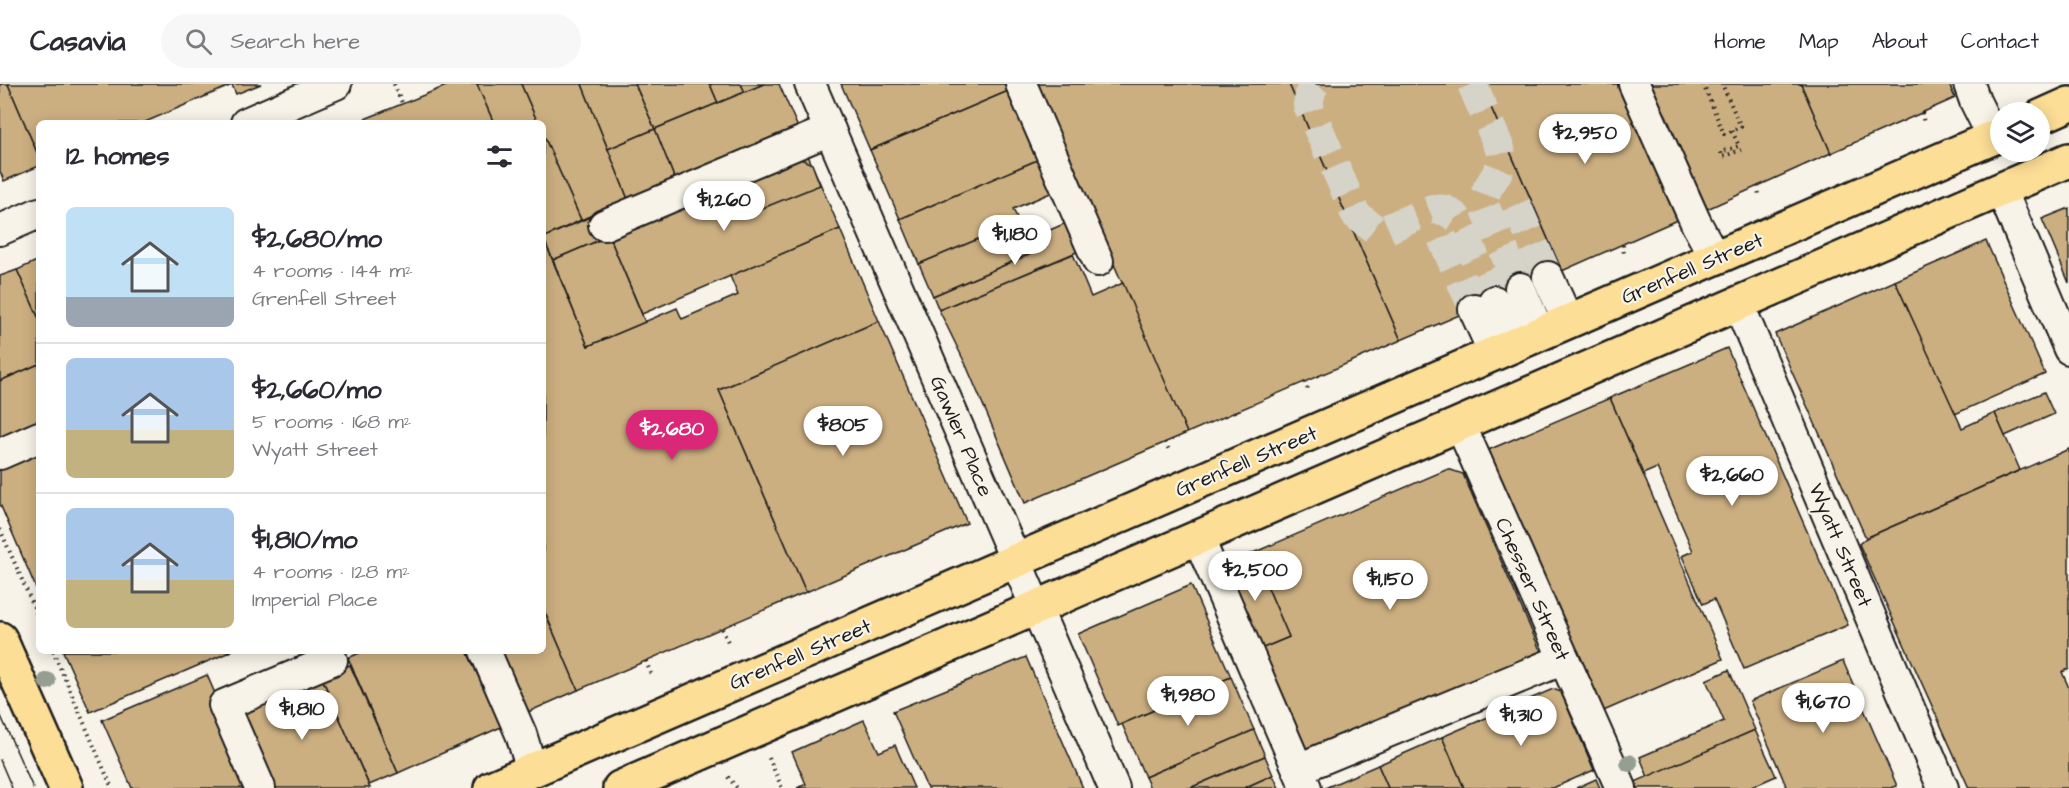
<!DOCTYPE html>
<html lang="en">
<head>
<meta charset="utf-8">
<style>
  :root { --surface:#fff; --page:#f7f7f7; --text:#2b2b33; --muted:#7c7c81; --line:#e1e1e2; --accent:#db2777 }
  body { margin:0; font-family:"Architects Daughter",sans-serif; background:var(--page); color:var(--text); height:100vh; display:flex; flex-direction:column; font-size:22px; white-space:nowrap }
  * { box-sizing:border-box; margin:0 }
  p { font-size:20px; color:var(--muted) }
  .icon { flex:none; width:33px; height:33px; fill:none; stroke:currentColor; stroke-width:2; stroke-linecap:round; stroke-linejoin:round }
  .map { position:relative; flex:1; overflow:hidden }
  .details { position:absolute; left:36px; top:36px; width:510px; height:534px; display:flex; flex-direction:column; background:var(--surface); border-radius:9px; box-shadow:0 3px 15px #0003 }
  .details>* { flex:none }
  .controls { position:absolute; left:1990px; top:18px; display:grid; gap:12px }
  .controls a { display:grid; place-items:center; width:60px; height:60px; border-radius:50%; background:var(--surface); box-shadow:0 3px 15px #0003; font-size:30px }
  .price { position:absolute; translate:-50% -51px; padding:0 14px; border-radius:21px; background:#fff; color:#222; font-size:20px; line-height:39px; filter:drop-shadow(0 2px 3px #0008) }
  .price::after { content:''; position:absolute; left:50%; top:36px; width:18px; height:14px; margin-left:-9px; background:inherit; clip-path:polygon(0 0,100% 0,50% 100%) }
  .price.current { background:var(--accent); color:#fff }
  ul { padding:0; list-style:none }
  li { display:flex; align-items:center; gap:18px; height:150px; padding:0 30px }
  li+li { border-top:2px solid var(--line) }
  li span { display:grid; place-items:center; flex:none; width:168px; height:120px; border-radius:9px; color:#555 }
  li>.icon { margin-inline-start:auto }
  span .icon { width:72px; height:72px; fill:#fffc; stroke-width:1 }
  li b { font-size:26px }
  h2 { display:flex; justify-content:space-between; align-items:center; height:72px; padding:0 30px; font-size:26px }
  header { display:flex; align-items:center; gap:36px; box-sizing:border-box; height:84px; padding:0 30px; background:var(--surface); border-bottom:2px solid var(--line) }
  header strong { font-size:28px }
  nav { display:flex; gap:33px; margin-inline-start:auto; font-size:21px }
  .search { width:420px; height:54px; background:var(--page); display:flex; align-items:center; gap:15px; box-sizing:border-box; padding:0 21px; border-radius:33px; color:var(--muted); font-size:22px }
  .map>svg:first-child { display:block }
  .building { fill:#ccaf81; stroke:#1c1c1c; stroke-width:1.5 }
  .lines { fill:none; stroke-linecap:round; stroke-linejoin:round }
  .minor-tunnel { stroke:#d6d3c9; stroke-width:30; stroke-dasharray:30 15; stroke-linecap:butt }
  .minor-casing { stroke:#1c1c1c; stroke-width:34 }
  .major-casing { stroke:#1c1c1c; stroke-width:38 }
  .path { stroke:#1c1c1c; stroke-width:4; stroke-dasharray:1.5 4.5; stroke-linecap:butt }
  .minor { stroke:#f7f3e8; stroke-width:30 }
  .major { stroke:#fdde96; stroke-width:33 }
  .tram { stroke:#1c1c1c; stroke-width:1.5 }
  .tree { fill:#959e91 }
  .labels { text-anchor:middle; stroke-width:4.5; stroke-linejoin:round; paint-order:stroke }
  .street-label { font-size:21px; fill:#1c1c1c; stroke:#f7f3e8 }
</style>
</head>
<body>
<header>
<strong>Casavia</strong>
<div class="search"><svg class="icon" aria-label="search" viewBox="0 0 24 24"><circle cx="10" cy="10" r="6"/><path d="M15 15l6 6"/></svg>Search here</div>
<nav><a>Home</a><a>Map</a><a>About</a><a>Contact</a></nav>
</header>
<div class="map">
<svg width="2069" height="704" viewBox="0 0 2069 704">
  <rect width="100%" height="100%" fill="#f7f3e8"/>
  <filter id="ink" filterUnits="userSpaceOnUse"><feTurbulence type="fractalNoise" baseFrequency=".0167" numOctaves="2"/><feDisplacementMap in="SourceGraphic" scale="12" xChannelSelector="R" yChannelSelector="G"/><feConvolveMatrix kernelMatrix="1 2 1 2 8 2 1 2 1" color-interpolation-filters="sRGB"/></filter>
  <g filter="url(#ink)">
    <g class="building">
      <path d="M0,0h8l31,73v9l-35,15 -4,-10z"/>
      <path d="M8,0h253l-25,10 -4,-9 -89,38h-104v34z"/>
      <path d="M451,0h26l17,39h-139z"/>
      <path d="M477,0h44l17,39h-44z"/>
      <path d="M521,0h61l46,115 -47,21 -38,-86v-11h-5z"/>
      <path d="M582,0h53l20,45 -47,20z"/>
      <path d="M635,0h75l8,19 -63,26z"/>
      <path d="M710,0h31l4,8 -27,11z"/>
      <path d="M741,0h23l-19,8z"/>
      <path d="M764,0h15l20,46 -124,50 -20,-51z"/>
      <path d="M841,0h170l2,5 -143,61z"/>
      <path d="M1036,0h253l112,256 -214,93z"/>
      <path d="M1289,0h192l81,187 -161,69z"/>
      <path d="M1481,0h145l60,132 -124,55z"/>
      <path d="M1649,0h152l30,69 -126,57z"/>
      <path d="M1801,0h148l6,14 -124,55z"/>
      <path d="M1013,5l29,69 -142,61 -30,-69z"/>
      <path d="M655,45l20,51 -47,19 -20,-50z"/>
      <path d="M543,50l38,86 -38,18z"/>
      <path d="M806,67l34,78 -198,85 -33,-78z"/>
      <path d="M794,72l18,8 8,21 -62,25 -14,-31z"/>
      <path d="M1042,74l13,33 -42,18 6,13 -100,42 -19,-45z"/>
      <path d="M2069,124v75l-27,-64z"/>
      <path d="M599,129l10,23 -56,24 -10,-22z"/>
      <path d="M1019,138l14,31 -100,43 -14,-32z"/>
      <path d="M1066,139l13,28 -140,59 -6,-14 100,-43 -6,-13z"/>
      <path d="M840,145l39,92 -160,69 87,202 -228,98 -35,-82v-371l45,109 89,-38 5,11 56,-24 -8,-19z"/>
      <path d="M609,152l36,86 -57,24 -35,-86z"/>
      <path d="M1986,157l59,133 -90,40 -60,-133z"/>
      <path d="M1073,170l18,43 32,-14 64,150 -162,70 -59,-138 -27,-55z"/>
      <path d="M39,176v59l-22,-49z"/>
      <path d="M17,186l22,49v45l-39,17v-105z"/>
      <path d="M1895,197l67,147 33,-15 25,57 -154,68 -91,-204z"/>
      <path d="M879,237l88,202 -161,69 -87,-202z"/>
      <path d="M1727,264l121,277 -104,44 -30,-70 -11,5 -21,-48 11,-5 -36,-83 -14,6 -33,-76z"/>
      <path d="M39,280v56l-39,17v-56z"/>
      <path d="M2044,308l10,22 -49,22 -10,-23z"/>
      <path d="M1610,314l113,261 -124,54 -113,-262z"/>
      <path d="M2069,365v220l-7,3 7,16v100h-100l-110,-244 7,-6z"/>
      <path d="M39,367v144l-39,-91v-36z"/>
      <path d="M1448,385l15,5 77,176 -6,15 -232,88 -44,-103 31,-13 -36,-84z"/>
      <path d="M1253,469l36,84 -31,13 -36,-83z"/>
      <path d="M1191,501l40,92 -113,49 -40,-92z"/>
      <path d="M543,524l35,82 -59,26 -27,-65h51z"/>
      <path d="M63,567h169l-142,61z"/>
      <path d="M364,567h103l34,76 -103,46 -50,-115z"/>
      <path d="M1026,573l57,131h-156l-34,-77z"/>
      <path d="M1843,577l54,125 -6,2h-104l-37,-87z"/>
      <path d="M350,581l48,108 -29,12 -48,-109z"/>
      <path d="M1729,586l26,60 -107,47 -8,-20 84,-36 -18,-41z"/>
      <path d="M207,591l49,113h-124l-30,-68z"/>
      <path d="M321,592l49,112h-101l-32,-76z"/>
      <path d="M1231,593l23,53 -109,47 -23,-53z"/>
      <path d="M1553,605l8,3 33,78 -41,18h-89l-22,-51z"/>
      <path d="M864,636l15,32 16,-7 19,43h-117l9,-4 -14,-32z"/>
      <path d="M1254,646l11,26 -75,32h-40l-5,-11z"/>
      <path d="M1755,646l21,46 -27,12h-111l-3,-6z"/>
      <path d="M1442,653l22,51h-76l-10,-23z"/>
      <path d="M1265,672l8,19 -29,13h-54z"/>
      <path d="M1378,681l10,23h-63z"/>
      <path d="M1273,691l6,13h-35z"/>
      <path d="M1596,695l4,9h-24z"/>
    </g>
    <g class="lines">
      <g class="minor-tunnel">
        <path d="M1315,0l-4,6 -3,15 48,110 20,15h9l48,-21 12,1 11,7 6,12 32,72"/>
        <path d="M1472,0l28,65c6,25 -14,31 -17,54l37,85"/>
        <path d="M1516,121l32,72"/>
        <path d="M1442,154l32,71"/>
      </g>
      <g class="minor-casing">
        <g id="minor">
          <path d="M810,0l304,704"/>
          <path d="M1021,0l77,177"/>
          <path d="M1634,0l62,139 19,35"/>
          <path d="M1969,0l6,17 18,36"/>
          <path d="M246,39l90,-39"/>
          <path d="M2001,105l68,160"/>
          <path d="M604,141l226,-95"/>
          <path d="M0,146l39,-17"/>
          <path d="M1548,193l20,44"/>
          <path d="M1520,204l20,46"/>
          <path d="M1494,217l19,44"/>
          <path d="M1738,219l205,485"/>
          <path d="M1474,225l20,44"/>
          <path d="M1460,340l161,364"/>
          <path d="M0,370l39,-17"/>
          <path d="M1198,453l108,251"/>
          <path d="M485,567l36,83 11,36"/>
          <path d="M1298,685l266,-110"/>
          <path d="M260,704l-36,-83 108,-45"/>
        </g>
      </g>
      <g class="major-casing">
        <g id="major">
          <path d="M2040,33l29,-13"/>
          <path d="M0,555l66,149"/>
          <path d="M491,704l1510,-654"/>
          <path d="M620,704l1449,-628"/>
        </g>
      </g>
      <g class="path">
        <path d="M394,0l8,19"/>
        <path d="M1703,0l21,50 17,-7 -19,-43"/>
        <path d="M1922,29l2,11"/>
        <path d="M1732,47l7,15 -18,6 1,5 19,-7"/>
        <path d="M1758,102l1,10"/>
        <path d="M1623,161l1,10"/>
        <path d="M1305,298l4,10"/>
        <path d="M1165,358l5,10"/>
        <path d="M0,445l39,90"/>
        <path d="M722,545l7,15"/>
        <path d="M53,567l59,137"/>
        <path d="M646,577l6,16"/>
        <path d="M769,674l13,30"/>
        <path d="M728,693l9,11"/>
      </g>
      <use href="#minor" class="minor"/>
      <use href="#major" class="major"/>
      <g class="tram">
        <path d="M0,630l33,74"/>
        <path d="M0,676l12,28"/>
      </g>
    </g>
    <g class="tree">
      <circle cx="47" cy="597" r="9"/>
      <circle cx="1629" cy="679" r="9"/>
    </g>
  </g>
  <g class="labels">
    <g class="street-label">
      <text transform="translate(1692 184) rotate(-23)" y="7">Grenfell Street</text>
      <text transform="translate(962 352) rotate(67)" y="7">Gawler Place</text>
      <text transform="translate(1246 377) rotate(-23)" y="7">Grenfell Street</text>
      <text transform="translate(1841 461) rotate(67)" y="7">Wyatt Street</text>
      <text transform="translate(1533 505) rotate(66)" y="7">Chesser Street</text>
      <text transform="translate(800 570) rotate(-23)" y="7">Grenfell Street</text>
    </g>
  </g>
</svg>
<div class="controls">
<a><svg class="icon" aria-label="layers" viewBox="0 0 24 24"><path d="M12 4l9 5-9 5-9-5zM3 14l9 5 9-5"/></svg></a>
</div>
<b class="price" style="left:1585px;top:81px">$2,950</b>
<b class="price" style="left:724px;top:148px">$1,260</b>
<b class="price" style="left:1015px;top:182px">$1,180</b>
<b class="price" style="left:843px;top:373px">$805</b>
<b class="price current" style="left:672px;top:377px">$2,680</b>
<b class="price" style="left:1732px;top:423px">$2,660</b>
<b class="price" style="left:1255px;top:518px">$2,500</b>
<b class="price" style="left:1390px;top:527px">$1,150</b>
<b class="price" style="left:1188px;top:643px">$1,980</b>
<b class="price" style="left:1823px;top:650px">$1,670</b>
<b class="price" style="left:302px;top:657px">$1,810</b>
<b class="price" style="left:1521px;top:663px">$1,310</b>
<section class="details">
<h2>12 homes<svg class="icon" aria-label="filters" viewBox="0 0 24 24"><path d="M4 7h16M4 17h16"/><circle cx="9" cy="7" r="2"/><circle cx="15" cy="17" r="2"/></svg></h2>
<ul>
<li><span style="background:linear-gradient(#bfe0f5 75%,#9aa5b1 0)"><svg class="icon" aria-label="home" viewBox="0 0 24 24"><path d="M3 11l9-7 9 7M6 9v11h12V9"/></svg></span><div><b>$2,680/mo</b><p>4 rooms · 144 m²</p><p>Grenfell Street</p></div></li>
<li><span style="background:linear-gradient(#a9c7e8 60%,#c2b280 0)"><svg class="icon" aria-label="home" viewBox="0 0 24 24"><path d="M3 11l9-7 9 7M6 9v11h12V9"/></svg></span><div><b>$2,660/mo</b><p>5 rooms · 168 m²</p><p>Wyatt Street</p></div></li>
<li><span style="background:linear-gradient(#a9c7e8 60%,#c2b280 0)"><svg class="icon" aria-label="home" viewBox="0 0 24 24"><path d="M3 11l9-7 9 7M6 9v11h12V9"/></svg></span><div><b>$1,810/mo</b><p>4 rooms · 128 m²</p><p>Imperial Place</p></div></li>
</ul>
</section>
</div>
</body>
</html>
